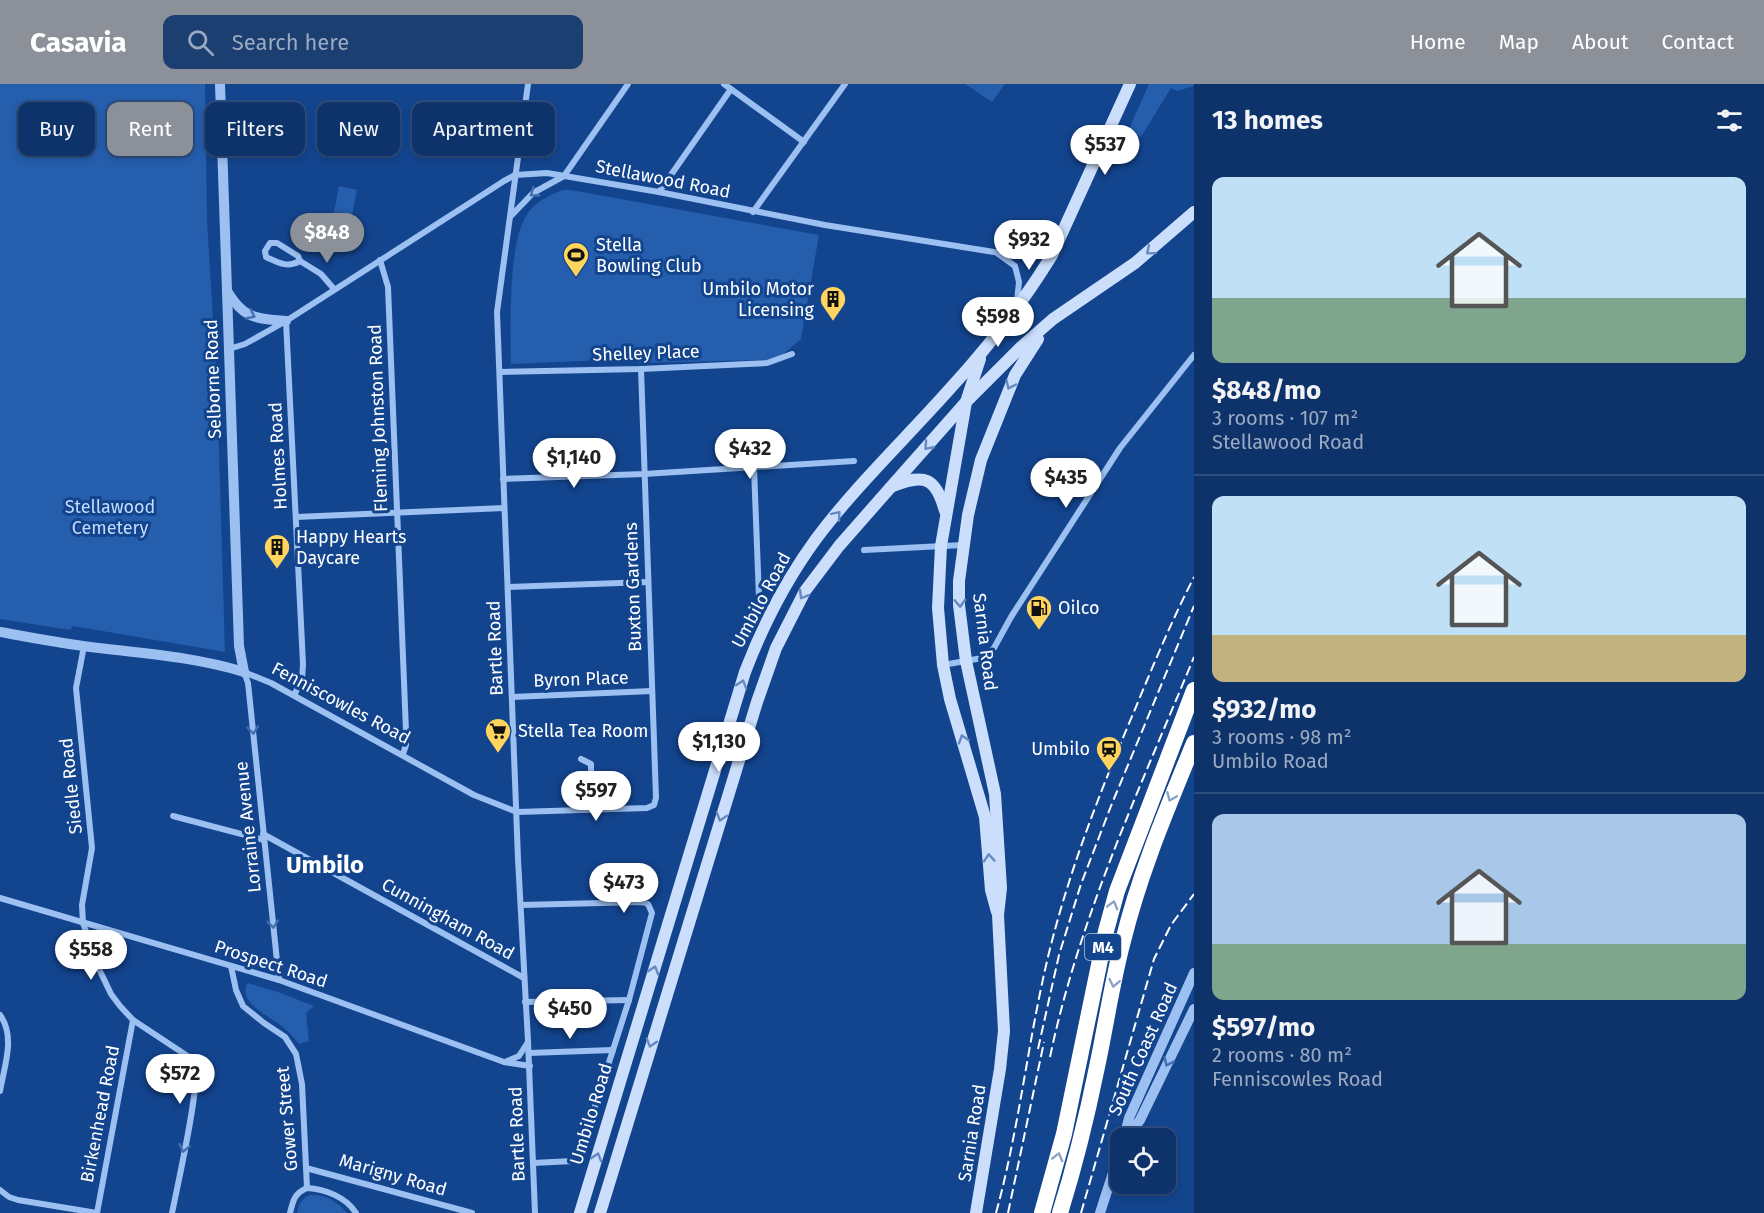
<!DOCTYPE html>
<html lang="en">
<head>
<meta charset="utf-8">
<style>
  :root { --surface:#0e336a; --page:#1c3f72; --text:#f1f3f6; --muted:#9baac1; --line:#2e4e7e; --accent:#8c9099 }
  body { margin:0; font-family:"Fira Sans",sans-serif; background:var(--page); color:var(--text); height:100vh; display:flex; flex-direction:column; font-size:22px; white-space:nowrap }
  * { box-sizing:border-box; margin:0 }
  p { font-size:20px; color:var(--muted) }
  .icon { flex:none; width:33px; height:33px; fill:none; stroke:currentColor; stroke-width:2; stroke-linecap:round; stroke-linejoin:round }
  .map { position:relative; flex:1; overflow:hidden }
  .details { display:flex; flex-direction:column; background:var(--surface); width:570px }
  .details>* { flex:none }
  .hud { position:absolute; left:18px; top:18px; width:570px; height:54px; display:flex; gap:12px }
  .tools { position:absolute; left:1110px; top:1044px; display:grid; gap:12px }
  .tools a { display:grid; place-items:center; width:66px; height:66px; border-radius:12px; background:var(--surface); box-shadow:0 3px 9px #0003,0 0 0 2px var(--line); font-size:30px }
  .price { position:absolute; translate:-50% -51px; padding:0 14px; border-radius:21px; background:#fff; color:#222; font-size:20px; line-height:39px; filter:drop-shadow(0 2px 3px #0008) }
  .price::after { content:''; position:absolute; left:50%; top:36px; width:18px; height:14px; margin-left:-9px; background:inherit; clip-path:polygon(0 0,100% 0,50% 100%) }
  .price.on { background:var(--accent); color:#fff }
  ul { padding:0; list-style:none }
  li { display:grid; align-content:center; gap:12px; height:318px; padding:0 18px }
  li+li { border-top:2px solid var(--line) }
  li span { display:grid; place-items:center; height:186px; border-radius:12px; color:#555 }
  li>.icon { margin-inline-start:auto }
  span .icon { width:108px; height:108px; fill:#fffc; stroke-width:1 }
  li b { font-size:26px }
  h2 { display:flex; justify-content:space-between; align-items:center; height:72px; padding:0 18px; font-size:26px }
  .tag { padding:0 21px; border-radius:12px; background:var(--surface); box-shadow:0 3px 9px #0003,0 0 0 2px var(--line); font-size:21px; line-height:54px }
  .tag.on { background:var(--accent); color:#fff }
  header { display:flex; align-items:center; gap:36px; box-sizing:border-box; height:84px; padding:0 30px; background:var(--accent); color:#fff }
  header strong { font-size:28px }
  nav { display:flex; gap:33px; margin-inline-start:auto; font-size:21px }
  .search { width:420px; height:54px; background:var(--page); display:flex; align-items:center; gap:15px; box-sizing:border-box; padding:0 21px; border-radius:12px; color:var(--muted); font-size:22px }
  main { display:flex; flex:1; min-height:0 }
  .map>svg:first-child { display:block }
  .green { fill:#245ead }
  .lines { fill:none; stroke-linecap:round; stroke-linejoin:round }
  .minor { stroke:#9cc0f1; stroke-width:6 }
  .tertiary { stroke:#9cc0f1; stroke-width:10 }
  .secondary { stroke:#cbdefc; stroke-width:12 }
  .motorway { stroke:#fff; stroke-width:16 }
  .rail { stroke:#fff; stroke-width:2; stroke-dasharray:10 4.5; stroke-linecap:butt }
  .oneway { stroke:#436fb1 }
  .oneway2 { stroke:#6689c0 }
  .oneway3 { stroke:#89a2c6 }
  .labels { text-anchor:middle; stroke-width:6; stroke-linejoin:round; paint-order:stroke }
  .shield { fill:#13448e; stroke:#b8c7dd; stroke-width:1.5 }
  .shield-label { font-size:16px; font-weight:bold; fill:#fff }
  .street-label { font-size:18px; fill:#fff; stroke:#13448e }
  .poi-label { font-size:18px; fill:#fff; stroke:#13448e; text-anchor:start }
  .park-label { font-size:18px; fill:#c3dbfc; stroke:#13448e }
  .district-label { font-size:24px; font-weight:bold; fill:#fff; stroke:#13448e }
</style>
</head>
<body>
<header>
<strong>Casavia</strong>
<div class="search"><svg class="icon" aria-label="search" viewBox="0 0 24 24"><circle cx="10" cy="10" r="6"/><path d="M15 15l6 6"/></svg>Search here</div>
<nav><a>Home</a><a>Map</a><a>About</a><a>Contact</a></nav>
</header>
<main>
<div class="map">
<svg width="1194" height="1129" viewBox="0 0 1194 1129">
  <rect width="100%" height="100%" fill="#13448e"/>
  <g class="green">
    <path d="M0,0h205l2,136 10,163 8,269 -152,-26 -3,4 -70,-11z"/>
    <path d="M965,0h40l-13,18z"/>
    <path d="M1149,0h45v2l-17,5 -6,-3 -30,49 -13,-6z"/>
    <path d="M458,29l17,3 -7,35 -16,-3z"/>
    <path d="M339,102l18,4 -7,35 -18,-3z"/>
    <path d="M563,106h8l248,45 -18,104 -20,17 -13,4 -131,3v-8l-8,4 -118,5c-1,-33 -3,-126 17,-151 9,-12 21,-18 35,-23z"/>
    <path d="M247,899l31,9 36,14 -8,7 3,28 -10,3c-5,-6 -10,-12 -16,-17 -13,-11 -45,-23 -36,-44z"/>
    <path d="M310,1111c15,-1 27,6 37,18h-50c2,-9 4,-14 13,-18z"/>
  </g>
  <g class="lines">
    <g class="minor">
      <path d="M528,0l-31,228 21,547 10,182 7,172"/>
      <path d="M724,0l80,58"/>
      <path d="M659,108l72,-103"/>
      <path d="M753,128l92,-128"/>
      <path d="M510,133l23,-24 31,-17 64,-92"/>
      <path d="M997,169l18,13 4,16 -2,19"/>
      <path d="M380,176l8,27 18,444v14l-3,9"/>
      <path d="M300,177c-13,7 -21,2 -34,-4l-1,-6 5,-8h7l21,13 2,5 21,13 13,15"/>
      <path d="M286,237l17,343 -1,16 -8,15"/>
      <path d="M229,265l16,-5 41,-23 218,-140 11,-6 32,-2 112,19 166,33 169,27 58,3"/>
      <path d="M500,288l141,-3 126,-6 25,-9"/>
      <path d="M754,384l5,130"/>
      <path d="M503,395l141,-5 210,-13"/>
      <path d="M296,433l208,-9"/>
      <path d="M864,466l99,-5"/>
      <path d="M508,503l140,-5"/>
      <path d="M84,562l-8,42 16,160 -10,57 1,18 17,48 11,23 9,12 13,14 62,41c7,17 -18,127 -23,152"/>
      <path d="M943,581l39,-7 12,-10 17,-31 109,-169 74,-93"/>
      <path d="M244,588l27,11 203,112 43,17 130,-4 7,-3 2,-7 -15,-429"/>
      <path d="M244,588l4,11 31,297"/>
      <path d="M512,613l140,-6"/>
      <path d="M581,675l10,5v46"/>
      <path d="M173,732l91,24"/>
      <path d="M263,750l261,144"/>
      <path d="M0,814l279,82 225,82 26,4"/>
      <path d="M521,821l121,-3 6,2 4,9 -23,87 -50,156 -6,5 -40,2"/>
      <path d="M231,882l5,24 7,16 21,17 21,14 11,17 6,30 5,104"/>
      <path d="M525,918l104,-2"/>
      <path d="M0,931c16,22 4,52 0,76"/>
      <path d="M529,969l84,-3"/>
      <path d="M505,978l14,-6 9,-14"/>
      <path d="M306,1084l166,45"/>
      <path d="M0,1106l9,7 9,3 79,13"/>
      <path d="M97,1129l36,-193"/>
      <path d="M290,1129c3,-13 5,-20 17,-25 18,1 39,9 49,25"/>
    </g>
    <g class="tertiary">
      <path d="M220,0l19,562 5,26"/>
      <path d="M227,207c17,28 27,27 59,30"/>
      <path d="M0,548c28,5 55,10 83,14 54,7 109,10 161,26"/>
      <path d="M1124,1054l5,-20 65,-145"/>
      <path d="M1127,1054l13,-18 54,-111"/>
      <path d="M1100,1129l20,-62"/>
    </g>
    <g class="secondary">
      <path d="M980,275l-14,43 -25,144 -3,62 5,57 7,34 35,118 6,73 6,22"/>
      <path d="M893,402c32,-13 43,-8 52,25"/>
      <path d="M580,1129l165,-541c18,-47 41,-92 71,-133 38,-51 88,-99 131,-147 39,-42 75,-88 105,-137l78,-171"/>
      <path d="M600,1129l157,-511 19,-54 29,-57 34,-45 51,-58 76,-86 55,-55 32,-28 82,-56 59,-51"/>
      <path d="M976,1129l24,-144 4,-38 -6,-116 3,-27 -6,-94 -29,-133 -7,-56v-24l9,-66 13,-55 34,-85 23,-36"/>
    </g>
    <g class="motorway">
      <path d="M1042,1129l22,-79 42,-203 11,-40 77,-201"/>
      <path d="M1060,1129c15,-48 27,-97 37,-146 9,-42 15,-85 26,-126 17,-69 44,-132 71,-198"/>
    </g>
    <g class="rail">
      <path d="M1038,965l21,-94 22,-71 30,-78 83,-200"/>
      <path d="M1050,973c29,-139 90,-269 144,-400"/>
      <path d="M996,1129c25,-91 33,-185 57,-276 20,-76 49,-150 80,-223 19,-46 38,-92 61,-137"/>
      <path d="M1008,1129l36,-171"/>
      <path d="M1081,1129l73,-254 17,-34 23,-31"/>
    </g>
  </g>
  <defs><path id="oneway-chevron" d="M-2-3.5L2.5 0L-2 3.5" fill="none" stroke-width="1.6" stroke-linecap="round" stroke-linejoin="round" transform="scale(1.5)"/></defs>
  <g class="oneway">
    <use href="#oneway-chevron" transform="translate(534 109) rotate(144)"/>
    <use href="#oneway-chevron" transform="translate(251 231) rotate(25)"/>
    <use href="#oneway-chevron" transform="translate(253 646) rotate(84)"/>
    <use href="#oneway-chevron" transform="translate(273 840) rotate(84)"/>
    <use href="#oneway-chevron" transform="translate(1168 978) rotate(116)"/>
    <use href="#oneway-chevron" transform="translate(184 1064) rotate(101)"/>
  </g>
  <g class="oneway2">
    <use href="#oneway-chevron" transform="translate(1150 167) rotate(140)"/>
    <use href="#oneway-chevron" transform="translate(1010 301) rotate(115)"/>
    <use href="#oneway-chevron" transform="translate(928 362) rotate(132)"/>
    <use href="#oneway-chevron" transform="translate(837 431) rotate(-49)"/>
    <use href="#oneway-chevron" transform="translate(803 511) rotate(121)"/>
    <use href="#oneway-chevron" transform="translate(960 519) rotate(88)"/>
    <use href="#oneway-chevron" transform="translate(742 600) rotate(-73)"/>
    <use href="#oneway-chevron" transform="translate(963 655) rotate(-108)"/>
    <use href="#oneway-chevron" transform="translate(721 733) rotate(107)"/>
    <use href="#oneway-chevron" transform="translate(989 774) rotate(-94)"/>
    <use href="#oneway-chevron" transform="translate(654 886) rotate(-73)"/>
    <use href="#oneway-chevron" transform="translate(651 959) rotate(107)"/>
    <use href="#oneway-chevron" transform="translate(597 1073) rotate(-73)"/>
  </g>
  <g class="oneway3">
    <use href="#oneway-chevron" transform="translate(1171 713) rotate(113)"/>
    <use href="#oneway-chevron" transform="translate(1113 821) rotate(-74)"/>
    <use href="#oneway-chevron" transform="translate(1114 899) rotate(101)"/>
    <use href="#oneway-chevron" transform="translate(1058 1073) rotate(-75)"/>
  </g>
  <defs>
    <g id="stadium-pin" transform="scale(1.35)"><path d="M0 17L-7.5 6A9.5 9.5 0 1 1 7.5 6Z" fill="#ffd55d" stroke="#13448e"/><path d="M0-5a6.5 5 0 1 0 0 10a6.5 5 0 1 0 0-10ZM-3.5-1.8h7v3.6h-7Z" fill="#111"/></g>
    <g id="building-pin" transform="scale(1.35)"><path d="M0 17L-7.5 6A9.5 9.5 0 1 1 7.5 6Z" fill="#ffd55d" stroke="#13448e"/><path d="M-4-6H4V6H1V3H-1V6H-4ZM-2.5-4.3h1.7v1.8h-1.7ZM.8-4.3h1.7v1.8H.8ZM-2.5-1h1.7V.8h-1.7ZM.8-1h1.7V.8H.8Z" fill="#111"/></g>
    <g id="fuel-pin" transform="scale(1.35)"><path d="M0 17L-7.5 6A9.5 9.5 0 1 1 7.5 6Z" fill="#ffd55d" stroke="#13448e"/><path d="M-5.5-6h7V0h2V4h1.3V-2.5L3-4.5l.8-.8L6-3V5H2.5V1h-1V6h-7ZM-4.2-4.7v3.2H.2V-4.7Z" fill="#111"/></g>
    <g id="supermarket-pin" transform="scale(1.35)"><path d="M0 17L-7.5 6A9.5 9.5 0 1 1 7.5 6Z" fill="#ffd55d" stroke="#13448e"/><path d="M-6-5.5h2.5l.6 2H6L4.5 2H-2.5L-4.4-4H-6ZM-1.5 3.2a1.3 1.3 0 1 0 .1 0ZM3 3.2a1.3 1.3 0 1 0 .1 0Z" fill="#111"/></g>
    <g id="station-pin" transform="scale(1.35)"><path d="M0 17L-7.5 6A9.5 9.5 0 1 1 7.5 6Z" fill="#ffd55d" stroke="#13448e"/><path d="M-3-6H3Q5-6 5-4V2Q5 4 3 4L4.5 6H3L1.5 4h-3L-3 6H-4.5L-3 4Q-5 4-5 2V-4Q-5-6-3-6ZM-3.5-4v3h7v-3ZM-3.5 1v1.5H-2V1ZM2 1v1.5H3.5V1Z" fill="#111"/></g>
  </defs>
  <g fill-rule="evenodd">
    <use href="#stadium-pin" x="576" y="171"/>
    <use href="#building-pin" x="833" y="215"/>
    <use href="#building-pin" x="277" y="463"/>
    <use href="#fuel-pin" x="1039" y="524"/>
    <use href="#supermarket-pin" x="498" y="647"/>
    <use href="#station-pin" x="1109" y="665"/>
  </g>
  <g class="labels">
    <rect class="shield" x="1085" y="850" width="36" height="26" rx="4.5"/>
    <g class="shield-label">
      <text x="1103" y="869">M4</text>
    </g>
    <g class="street-label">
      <text transform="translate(663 95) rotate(11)" y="6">Stellawood Road</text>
      <text transform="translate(646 269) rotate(-2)" y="6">Shelley Place</text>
      <text transform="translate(213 295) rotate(-92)" y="6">Selborne Road</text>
      <text transform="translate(378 334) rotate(-92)" y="6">Fleming Johnston Road</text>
      <text transform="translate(278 372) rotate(-93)" y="6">Holmes Road</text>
      <text transform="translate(633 503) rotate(-92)" y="6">Buxton Gardens</text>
      <text transform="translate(761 516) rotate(-62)" y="6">Umbilo Road</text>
      <text transform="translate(985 558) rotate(83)" y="6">Sarnia Road</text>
      <text transform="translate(495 564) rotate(-92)" y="6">Bartle Road</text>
      <text transform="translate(581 595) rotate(-2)" y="6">Byron Place</text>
      <text transform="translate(341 619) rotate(28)" y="6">Fenniscowles Road</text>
      <text transform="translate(71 702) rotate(-96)" y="6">Siedle Road</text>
      <text transform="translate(248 743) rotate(-96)" y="6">Lorraine Avenue</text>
      <text transform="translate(448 835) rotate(29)" y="6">Cunningham Road</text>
      <text transform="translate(271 880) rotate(18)" y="6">Prospect Road</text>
      <text transform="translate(1143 965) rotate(-66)" y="6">South Coast Road</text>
      <text transform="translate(100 1030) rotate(-79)" y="6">Birkenhead Road</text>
      <text transform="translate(591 1030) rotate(-73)" y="6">Umbilo Road</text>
      <text transform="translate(287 1035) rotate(-95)" y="6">Gower Street</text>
      <text transform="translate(972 1049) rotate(-81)" y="6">Sarnia Road</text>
      <text transform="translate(517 1050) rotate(-92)" y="6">Bartle Road</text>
      <text transform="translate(393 1091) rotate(16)" y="6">Marigny Road</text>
    </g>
    <g class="poi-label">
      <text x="596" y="167">Stella<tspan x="596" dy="21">Bowling Club</tspan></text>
      <text x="814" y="211" text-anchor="end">Umbilo Motor<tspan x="814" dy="21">Licensing</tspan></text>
      <text x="296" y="459">Happy Hearts<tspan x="296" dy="21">Daycare</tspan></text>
      <text x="1058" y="530">Oilco</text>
      <text x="518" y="653">Stella Tea Room</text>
      <text x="1090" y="671" text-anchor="end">Umbilo</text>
    </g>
    <g class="park-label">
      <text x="110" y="429">Stellawood<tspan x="110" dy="21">Cemetery</tspan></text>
    </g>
    <g class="district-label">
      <text x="325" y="789">Umbilo</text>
    </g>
  </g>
</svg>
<div class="tools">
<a><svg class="icon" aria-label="locate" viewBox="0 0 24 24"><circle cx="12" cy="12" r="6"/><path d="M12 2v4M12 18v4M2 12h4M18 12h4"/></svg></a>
</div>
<b class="price" style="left:1105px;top:92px">$537</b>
<b class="price on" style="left:327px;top:180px">$848</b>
<b class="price" style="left:1029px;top:187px">$932</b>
<b class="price" style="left:998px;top:264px">$598</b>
<b class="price" style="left:750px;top:396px">$432</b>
<b class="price" style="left:574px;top:405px">$1,140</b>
<b class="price" style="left:1066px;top:425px">$435</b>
<b class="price" style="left:719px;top:689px">$1,130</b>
<b class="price" style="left:596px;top:738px">$597</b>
<b class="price" style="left:624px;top:830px">$473</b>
<b class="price" style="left:91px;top:897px">$558</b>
<b class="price" style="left:570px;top:956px">$450</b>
<b class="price" style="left:180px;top:1021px">$572</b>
<div class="hud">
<a class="tag">Buy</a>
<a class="tag on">Rent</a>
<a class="tag">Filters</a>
<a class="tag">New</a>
<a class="tag">Apartment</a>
</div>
</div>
<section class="details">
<h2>13 homes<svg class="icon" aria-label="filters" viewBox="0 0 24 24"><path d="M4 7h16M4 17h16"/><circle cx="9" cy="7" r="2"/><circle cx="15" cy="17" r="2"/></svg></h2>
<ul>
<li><span style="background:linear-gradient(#bfe0f5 65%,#7fa58c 0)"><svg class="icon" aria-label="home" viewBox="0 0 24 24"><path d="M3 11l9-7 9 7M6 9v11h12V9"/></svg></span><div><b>$848/mo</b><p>3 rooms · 107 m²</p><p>Stellawood Road</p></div></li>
<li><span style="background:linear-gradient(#bfe0f5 75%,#c2b280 0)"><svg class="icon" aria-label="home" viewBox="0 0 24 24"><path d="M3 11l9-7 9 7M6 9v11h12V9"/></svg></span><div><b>$932/mo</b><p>3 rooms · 98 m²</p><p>Umbilo Road</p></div></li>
<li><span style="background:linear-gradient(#a9c7e8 70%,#7fa58c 0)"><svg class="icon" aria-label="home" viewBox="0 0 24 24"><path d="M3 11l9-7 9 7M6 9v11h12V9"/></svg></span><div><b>$597/mo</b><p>2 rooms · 80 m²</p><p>Fenniscowles Road</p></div></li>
</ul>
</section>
</main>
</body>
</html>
